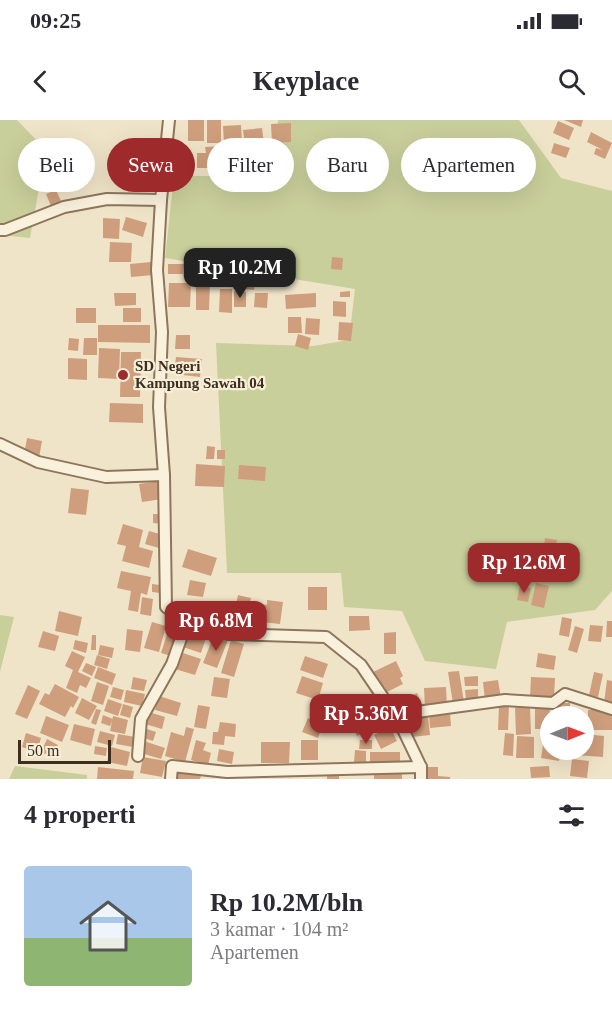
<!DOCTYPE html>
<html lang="id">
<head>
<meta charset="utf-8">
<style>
  :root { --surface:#fff; --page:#f7f7f7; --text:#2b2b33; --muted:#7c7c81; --line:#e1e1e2; --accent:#9e2a2b }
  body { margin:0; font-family:Georgia,serif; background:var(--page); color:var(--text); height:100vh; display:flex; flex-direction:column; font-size:22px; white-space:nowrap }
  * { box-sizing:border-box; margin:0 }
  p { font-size:20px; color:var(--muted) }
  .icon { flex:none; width:33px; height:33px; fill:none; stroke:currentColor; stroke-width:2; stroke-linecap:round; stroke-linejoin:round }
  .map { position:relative; height:659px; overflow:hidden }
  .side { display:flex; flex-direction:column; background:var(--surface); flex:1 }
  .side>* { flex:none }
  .banner { position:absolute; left:18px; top:18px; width:576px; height:54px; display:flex; gap:12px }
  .needle { width:39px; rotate:89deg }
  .controls { position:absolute; left:540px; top:586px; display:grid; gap:12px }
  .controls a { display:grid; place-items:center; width:54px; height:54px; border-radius:50%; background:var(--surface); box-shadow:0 6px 24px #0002; font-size:30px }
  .scale { position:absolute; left:18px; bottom:15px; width:93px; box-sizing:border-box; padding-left:6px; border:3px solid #3d2e20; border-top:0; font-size:16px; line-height:21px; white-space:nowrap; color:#3d2e20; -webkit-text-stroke:4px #f7eed8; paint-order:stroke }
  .price { position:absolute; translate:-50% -51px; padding:0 14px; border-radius:12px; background:var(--accent); color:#fff; font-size:20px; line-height:39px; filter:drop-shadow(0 2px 3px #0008) }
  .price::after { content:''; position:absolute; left:50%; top:36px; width:18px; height:14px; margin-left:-9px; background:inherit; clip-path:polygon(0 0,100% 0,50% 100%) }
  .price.selected { background:#222; color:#fff }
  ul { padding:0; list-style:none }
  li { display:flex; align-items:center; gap:18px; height:150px; padding:0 24px }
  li+li { border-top:2px solid var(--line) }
  li span { display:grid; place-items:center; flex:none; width:168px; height:120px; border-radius:6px; color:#555 }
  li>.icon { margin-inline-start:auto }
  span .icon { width:72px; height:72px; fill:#fffc; stroke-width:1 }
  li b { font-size:26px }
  h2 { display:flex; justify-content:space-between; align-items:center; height:72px; padding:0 24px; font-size:26px }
  .tag { padding:0 21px; border-radius:27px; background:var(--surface); box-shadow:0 6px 24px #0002; font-size:21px; line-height:54px }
  .tag.selected { background:var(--accent); color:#fff }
  .status { display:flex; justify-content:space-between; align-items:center; height:42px; padding:0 30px; background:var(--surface); direction:ltr }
  .status svg { height:16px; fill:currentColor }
  header { display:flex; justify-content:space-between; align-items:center; height:78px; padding:0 24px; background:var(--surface); font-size:27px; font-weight:700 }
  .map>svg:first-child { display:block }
  .green { fill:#c9cf9b }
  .building { fill:#cf9f7d }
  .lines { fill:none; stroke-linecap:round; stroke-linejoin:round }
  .minor-casing { stroke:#8d765c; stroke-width:14 }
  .minor { stroke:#faf1dc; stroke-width:10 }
  .poi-dot { fill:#9e2a2b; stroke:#f7eed8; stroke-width:2 }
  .labels { text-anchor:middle; stroke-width:4.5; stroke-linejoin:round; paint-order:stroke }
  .poi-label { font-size:15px; font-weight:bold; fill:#3d2e20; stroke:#f7eed8; text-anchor:start }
</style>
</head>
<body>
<div class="status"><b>09:25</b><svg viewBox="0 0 49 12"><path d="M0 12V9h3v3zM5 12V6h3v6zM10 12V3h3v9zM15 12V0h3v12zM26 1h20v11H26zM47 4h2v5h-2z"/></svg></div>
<header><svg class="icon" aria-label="back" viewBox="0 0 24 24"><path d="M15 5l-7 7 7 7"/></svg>Keyplace<svg class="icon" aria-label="search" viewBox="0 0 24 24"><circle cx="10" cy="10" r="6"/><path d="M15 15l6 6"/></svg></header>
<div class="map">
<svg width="612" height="659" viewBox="0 0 612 659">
  <rect width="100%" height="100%" fill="#f0e4c8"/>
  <g class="green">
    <path d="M0,0h17l29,30 -16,88 -30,-3z"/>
    <path d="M278,0h241l42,58 51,13v400l-17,19 -88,12 -11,47 -71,-8 -23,-50 -58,-4 -3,-34h-114l-11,-230 97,3 36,-6 6,-51 -190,-31 9,-82h101z"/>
    <path d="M0,495l14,2 -14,55z"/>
    <path d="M15,646l72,9v4h-78z"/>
  </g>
  <g class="building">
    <rect x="188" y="0" width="16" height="21"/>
    <rect x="207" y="0" width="14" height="23"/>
    <path d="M564,0h19l-2,7z"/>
    <path d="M558,1l16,7 -5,12 -16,-7z"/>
    <path d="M291,3v19l-19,1 -1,-19z"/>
    <path d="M241,5l1,18 -18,1 -1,-18z"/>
    <path d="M262,8l2,16 -19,1 -2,-15z"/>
    <path d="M591,12l21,11 -7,16 -11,-5 2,-6 7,2 -16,-8z"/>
    <path d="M554,23l16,5 -4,10 -15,-5z"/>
    <path d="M223,26l1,22h-27v-15h9l-1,-6z"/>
    <path d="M141,29l19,1 -1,13 -19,-1z"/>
    <path d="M264,30v13l-23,1v-13z"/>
    <path d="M56,70l5,11 -10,5 -5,-12z"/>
    <path d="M126,97l21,6 -4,14 -21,-7z"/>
    <path d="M103,98l17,1 -1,20 -16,-1z"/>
    <path d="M110,122l22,1 -1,19h-22z"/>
    <path d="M332,137l11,1 -1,12 -11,-1z"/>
    <path d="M151,142l2,13 -22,2 -1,-13z"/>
    <path d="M168,144h16l-1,10h-15z"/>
    <rect x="242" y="146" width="25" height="9"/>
    <path d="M236,156l20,2 -2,12 -20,-2z"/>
    <path d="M169,163h22l-1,24h-22z"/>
    <path d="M196,164h14l-1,26h-13z"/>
    <path d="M220,169h12v24l-13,-1z"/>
    <path d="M234,171l12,1v15h-12z"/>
    <path d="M350,171v6h-10v-5z"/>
    <path d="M114,173h22v12l-21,1z"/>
    <path d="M255,173h13l-1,15 -13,-1z"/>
    <path d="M316,173v14l-30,2 -1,-14z"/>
    <path d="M333,181l13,1v15l-13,-1z"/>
    <rect x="76" y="188" width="20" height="15"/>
    <rect x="123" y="188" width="18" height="14"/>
    <path d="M288,197h13l1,16h-14z"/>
    <path d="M306,198l14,1 -1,16 -14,-1z"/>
    <path d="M339,202l14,1 -2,18 -13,-1z"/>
    <path d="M98,205h52v18l-52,-1z"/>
    <path d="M298,214l13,4 -3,12 -13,-4z"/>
    <path d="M176,215h14v14h-15z"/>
    <path d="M69,218l10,1 -1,12 -10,-1z"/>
    <path d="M84,218h13v17h-14z"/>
    <path d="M99,228l21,1 -1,30 -21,-1z"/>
    <path d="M121,232h20l-1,45h-20z"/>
    <path d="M176,237l26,2 -2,18 -26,-3z"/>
    <path d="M68,238l19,1v21l-19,-1z"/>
    <path d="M110,283l33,1v19l-34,-1z"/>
    <path d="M27,318l15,3 -3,17 -15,-3z"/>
    <path d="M207,326l8,1 -1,12h-8z"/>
    <rect x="217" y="330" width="8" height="9"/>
    <path d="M196,344l29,2 -1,21 -29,-1z"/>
    <path d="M239,345l27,2 -1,14 -27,-2z"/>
    <path d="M160,361l2,18 -20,3 -3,-18z"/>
    <path d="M71,368l18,2 -3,25 -18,-2z"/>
    <path d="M153,394h10v10l-10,-1z"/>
    <path d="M123,404l20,6 -4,17 14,4 -4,17 -27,-7 4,-15 -9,-2z"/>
    <path d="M149,411l14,4 -4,13 -14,-4z"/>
    <path d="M545,418l12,2 -2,9 -11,-2z"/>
    <path d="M188,429l29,9 -6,18 -29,-9z"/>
    <path d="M526,446l14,1 -1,13 -14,-1z"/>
    <path d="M121,451l30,6 -4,18 -6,-2 -3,19 -10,-2 3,-19 -14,-3z"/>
    <path d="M190,460l16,3 -3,14 -16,-2z"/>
    <path d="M536,463l13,3 -5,22 -13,-3z"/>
    <path d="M152,464l8,1v8l-8,-1z"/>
    <path d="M520,466l11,2 -3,14 -11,-2z"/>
    <rect x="308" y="467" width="19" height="23"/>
    <path d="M238,475l13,3 -4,18 -13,-2z"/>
    <path d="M142,477l11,2 -2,17 -11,-2z"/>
    <path d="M267,480l16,2 -3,22 -28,-3 3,-18 12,2z"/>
    <path d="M201,485l21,4 -3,14 -21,-4z"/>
    <path d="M59,491l23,6 -4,19 -23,-5z"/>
    <path d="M349,496h20l1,14 -21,1z"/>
    <path d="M562,497l10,2 -3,18 -10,-2z"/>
    <path d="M607,501h5v16h-6z"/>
    <path d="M152,502l14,4 -7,26 -15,-4z"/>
    <path d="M590,505l13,1 -2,16 -13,-1z"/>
    <path d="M575,506l9,3 -7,24 -9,-3z"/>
    <path d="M169,508l9,3 -7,25 -10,-3z"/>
    <path d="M186,508l21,7 -6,18 -21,-7z"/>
    <path d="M127,509l16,2 -3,21 -15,-2z"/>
    <path d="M43,511l16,5 -4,15 -17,-4z"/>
    <path d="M396,512v22h-12v-21z"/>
    <path d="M92,515h4v15h-5z"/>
    <path d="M214,515l14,5 -11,28 -14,-5z"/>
    <path d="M75,520l13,3 -2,10 -13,-4z"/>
    <path d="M231,520l13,4 -10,33 -13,-4z"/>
    <path d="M100,525l14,3 -2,10 -14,-3z"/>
    <path d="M72,531l13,6 -7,15 13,6 -5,10 -6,-3 -3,8 -11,-5 7,-18 -8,-4z"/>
    <path d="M180,532l21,7 -6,16 -20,-6z"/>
    <path d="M538,533l18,3 -2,14 -18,-3z"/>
    <path d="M97,535l13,4 -3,10 -13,-4z"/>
    <path d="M305,536l23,8 -5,14 -23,-8z"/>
    <path d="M396,541l7,15 -3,2 3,6 -16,8 -3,-6 -3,1 -8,-15z"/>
    <path d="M86,543l10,4 -4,9 -10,-5z"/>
    <path d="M98,547l18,7 -4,11 -18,-7z"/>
    <path d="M459,551l5,31 -11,2 -5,-32z"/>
    <path d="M594,552l9,2 -5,23 -9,-2z"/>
    <path d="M302,556l21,7 -5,17 -22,-7z"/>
    <path d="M478,556v10h-13l-1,-9z"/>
    <path d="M133,557l14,3 -3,11 -13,-2z"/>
    <path d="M214,557l16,2 -3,19 -16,-2z"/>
    <path d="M531,557l24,1 -1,20 -24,-1z"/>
    <path d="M498,560l3,18 -16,2 -2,-18z"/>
    <path d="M607,560l5,1v23l-8,-1z"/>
    <path d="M97,562l12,4 -6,19 -12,-4z"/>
    <path d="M55,564l24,13 -6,11 -2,-2 -6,11 -26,-13 6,-11 4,2z"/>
    <path d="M28,565l12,6 -13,28 -12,-5z"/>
    <path d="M113,567l11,3 -3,10 -11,-3z"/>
    <path d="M446,567l1,21 -22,1 -1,-21z"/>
    <path d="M478,569v10l-12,1 -1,-10z"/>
    <path d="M126,570l19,4 -3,12 -18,-4z"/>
    <path d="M417,573l6,15 -25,10 -6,-14z"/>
    <path d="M159,576l22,7 -4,13 -22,-6z"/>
    <path d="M362,576l5,12 -17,7 -5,-12z"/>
    <path d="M82,578l15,8 -8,14 -14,-7z"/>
    <path d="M108,579l14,5 -4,12 -14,-5z"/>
    <rect x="557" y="583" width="13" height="14"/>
    <path d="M123,584l10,3 -3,11 -10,-3z"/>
    <path d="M198,585l12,2 -4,22 -12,-2z"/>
    <path d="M499,585h10l-1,25h-10z"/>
    <path d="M535,586l15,1 -1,22h-14z"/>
    <path d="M376,587l8,16 -27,13 -7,-16z"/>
    <path d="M530,587l1,27 -15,1 -1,-27z"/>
    <path d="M96,589l5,1 -5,15 -5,-2z"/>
    <rect x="588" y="590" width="24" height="20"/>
    <path d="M149,592l16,5 -3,12 -17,-5z"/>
    <path d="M450,593l1,13 -21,2 -1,-14z"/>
    <path d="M103,595l10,4 -3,7 -9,-3z"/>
    <path d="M46,596l23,9 -7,17 -22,-9z"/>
    <path d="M113,596l15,4 -3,14 -15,-3z"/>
    <path d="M428,596l2,19 -18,2 -2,-19z"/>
    <path d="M308,598l15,6 -5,14 -16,-6z"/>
    <path d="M220,602l16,2 -1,13 -10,-1 -1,9 -12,-1 1,-12h5z"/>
    <path d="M74,604l21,5 -4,17 -21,-6z"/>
    <path d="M186,607l8,2 -9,33 -20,-6 6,-24 13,4z"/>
    <path d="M390,607l7,14 -16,8 -7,-14z"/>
    <path d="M144,608l12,4 -3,9 -12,-4z"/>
    <path d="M100,611l15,4 -3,11 -15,-4z"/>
    <path d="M545,612l5,1v17h11l-2,11 -18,-3z"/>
    <path d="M26,613l15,5 -4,14 -15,-5z"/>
    <path d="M505,613l9,1 -1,22 -10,-1z"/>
    <path d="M118,614l17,3 -2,10 -17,-3z"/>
    <path d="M584,614l20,2 -1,21 -29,-2 1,-5h9z"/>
    <path d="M517,616l17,1v21h-18z"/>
    <path d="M47,619l11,6 -6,12 -11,-5z"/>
    <path d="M196,620l10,3 -3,7 8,3 -3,12 -17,-5z"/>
    <rect x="301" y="620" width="17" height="20"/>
    <path d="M360,620h12v9h-13z"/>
    <path d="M144,621l21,7 -4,11 -20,-6z"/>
    <path d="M261,622h29l-1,21h-28z"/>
    <path d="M95,626l12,2 -1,8 -12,-2z"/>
    <path d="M111,627l19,5 -3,14 -20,-4z"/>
    <path d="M219,629l15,3 -2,12 -15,-3z"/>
    <path d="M355,630l11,1v11h-12z"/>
    <rect x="370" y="632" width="30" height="13"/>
    <path d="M143,637l23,4 -4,16 -22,-4z"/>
    <path d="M572,639l17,2 -2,17 -17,-2z"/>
    <path d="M549,646l1,11 -19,1 -1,-11z"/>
    <path d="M98,647l36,4 -1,8h-36z"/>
    <path d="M178,647l24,6 -2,6h-25z"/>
    <path d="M428,647h10v9l12,1v2h-27v-4l5,1z"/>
    <rect x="374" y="650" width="28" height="9"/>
    <rect x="327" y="654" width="12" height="5"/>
  </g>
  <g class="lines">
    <g class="minor-casing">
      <g id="minor">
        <path d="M169,0l-8,80 -4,70 5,62 -3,75 5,68 2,132 21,14 42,13 97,3 35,28 38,56 22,46v12"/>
        <path d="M0,110h5l59,-23 43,-8 54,1"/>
        <path d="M0,324l38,18 68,15 58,-2"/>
        <path d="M399,601l18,-9 88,-12 48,3 12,-9 47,15"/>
        <path d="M138,636l3,-37 31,-55 15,-43"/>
        <path d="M171,659l1,-13 55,6 194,-5"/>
      </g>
    </g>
    <use href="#minor" class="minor"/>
  </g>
  <circle class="poi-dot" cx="123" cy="255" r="6"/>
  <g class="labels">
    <g class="poi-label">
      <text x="135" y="251">SD Negeri<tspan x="135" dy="17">Kampung Sawah 04</tspan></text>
    </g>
  </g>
</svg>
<div class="controls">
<a><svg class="needle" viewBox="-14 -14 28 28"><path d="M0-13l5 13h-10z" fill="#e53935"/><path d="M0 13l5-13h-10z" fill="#7c7c81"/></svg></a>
</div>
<div class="scale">50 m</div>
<b class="price selected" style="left:240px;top:179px">Rp 10.2M</b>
<b class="price" style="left:524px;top:474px">Rp 12.6M</b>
<b class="price" style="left:216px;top:532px">Rp 6.8M</b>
<b class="price" style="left:366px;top:625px">Rp 5.36M</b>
<div class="banner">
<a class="tag">Beli</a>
<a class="tag selected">Sewa</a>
<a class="tag">Filter</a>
<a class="tag">Baru</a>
<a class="tag">Apartemen</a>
</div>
</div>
<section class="side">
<h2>4 properti<svg class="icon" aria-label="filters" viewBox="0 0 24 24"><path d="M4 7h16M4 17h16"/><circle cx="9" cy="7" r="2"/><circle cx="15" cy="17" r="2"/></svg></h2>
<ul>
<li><span style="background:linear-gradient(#a9c7e8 60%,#8fb573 0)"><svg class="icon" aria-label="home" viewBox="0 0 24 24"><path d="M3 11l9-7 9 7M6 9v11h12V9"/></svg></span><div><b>Rp 10.2M/bln</b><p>3 kamar · 104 m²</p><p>Apartemen</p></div></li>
</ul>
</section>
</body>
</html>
